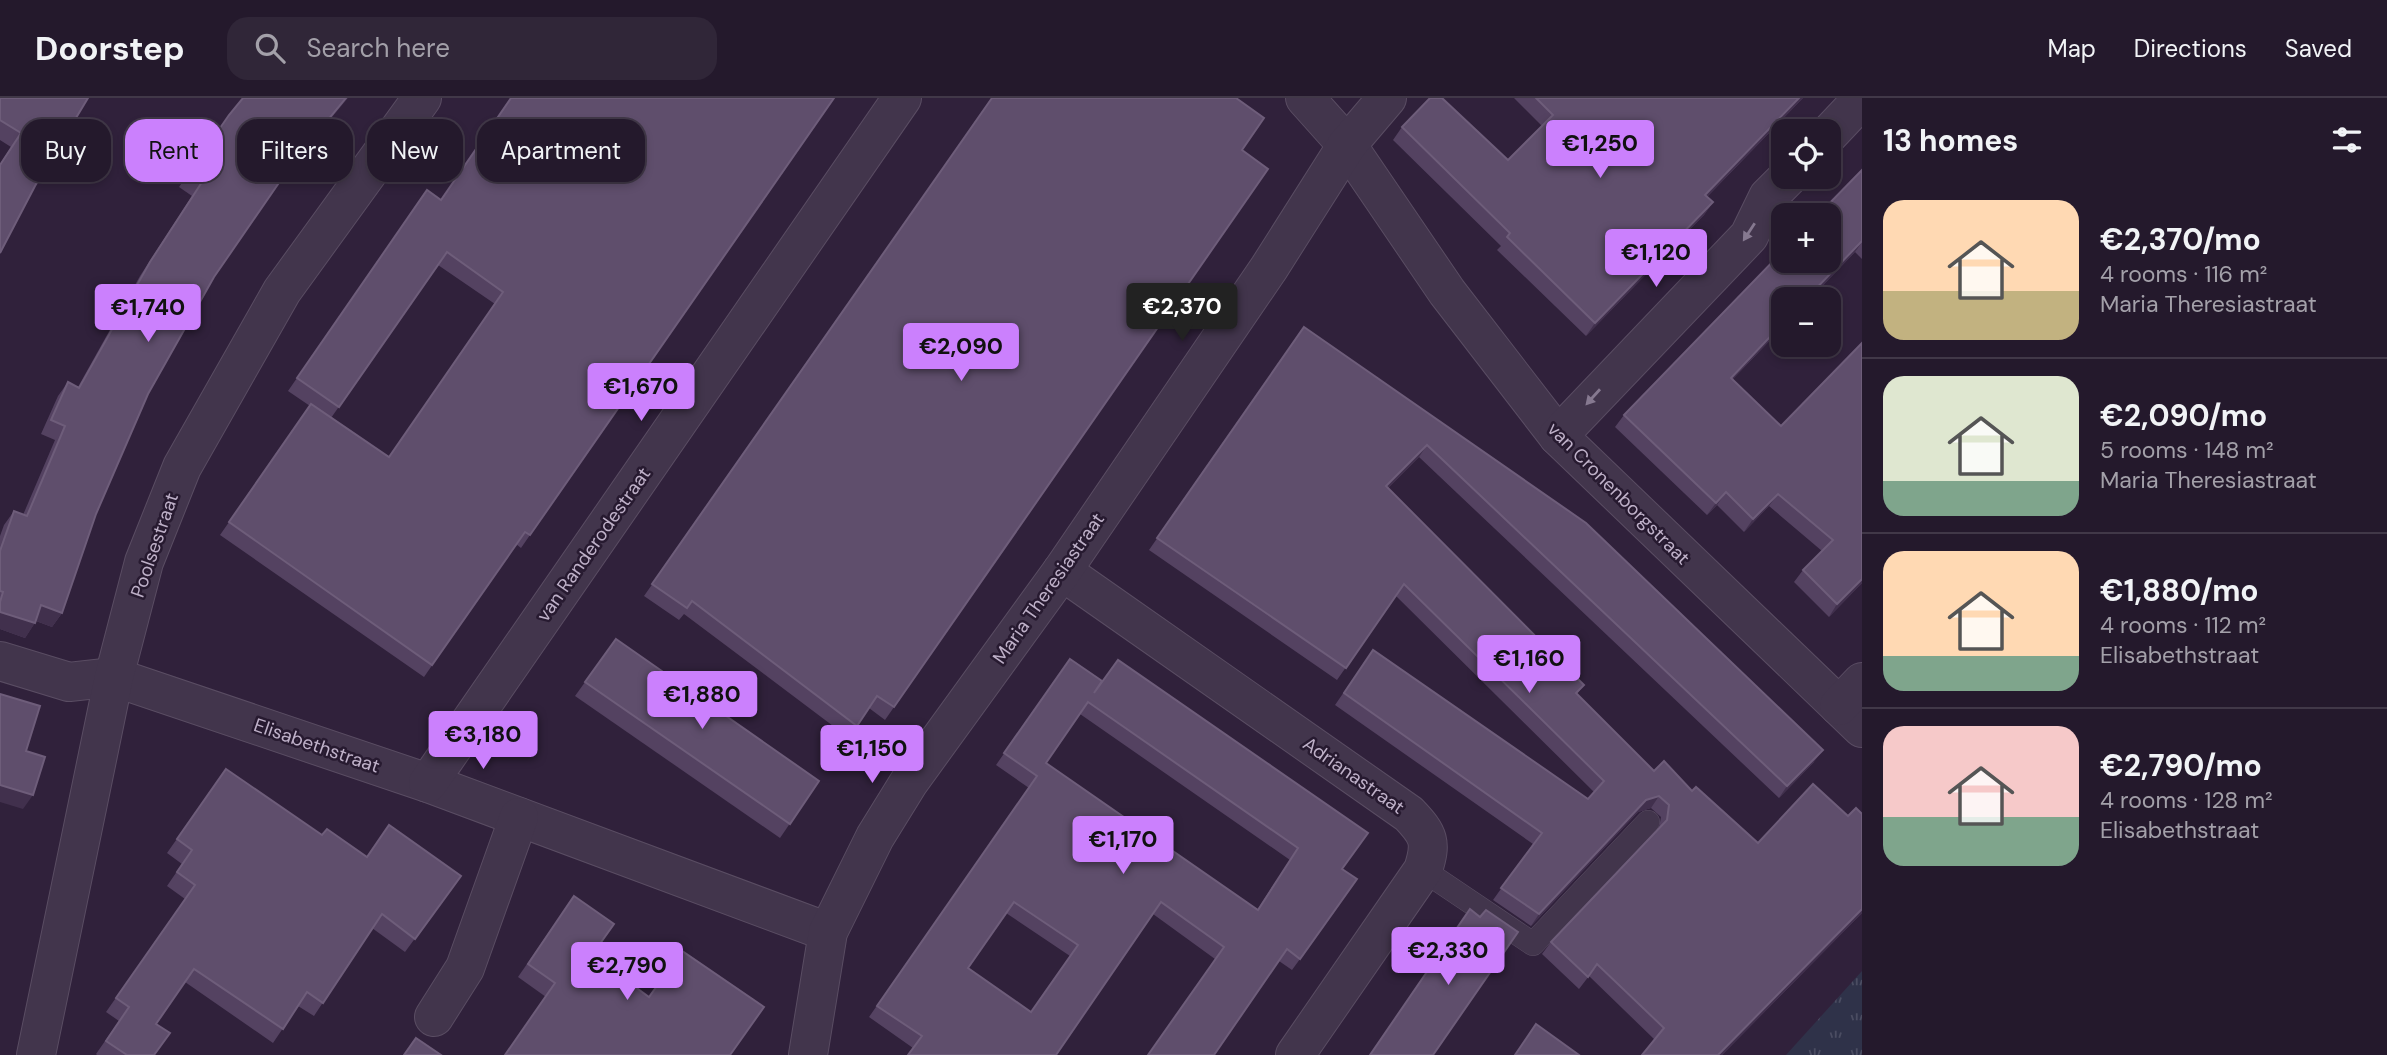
<!DOCTYPE html>
<html lang="en">
<head>
<meta charset="utf-8">
<style>
  :root { --surface:#24192c; --page:#302638; --text:#f1f3f6; --muted:#a3a0a9; --line:#413848; --accent:#cb80fd }
  body { margin:0; font-family:"DM Sans",sans-serif; background:var(--page); color:var(--text); height:100vh; display:flex; flex-direction:column; font-size:26px; white-space:nowrap }
  * { box-sizing:border-box; margin:0 }
  p { font-size:23px; color:var(--muted) }
  .icon { flex:none; width:38px; height:38px; fill:none; stroke:currentColor; stroke-width:2; stroke-linecap:round; stroke-linejoin:round }
  .map { position:relative; flex:1; overflow:hidden }
  .panel { display:flex; flex-direction:column; background:var(--surface); width:525px }
  .panel>* { flex:none }
  .banner { position:absolute; left:21px; top:21px; width:665px; height:63px; display:flex; gap:14px }
  .fabs { position:absolute; left:1771px; top:21px; display:grid; gap:14px }
  .fabs a { display:grid; place-items:center; width:70px; height:70px; border-radius:14px; background:var(--surface); box-shadow:0 4px 10px #0003,0 0 0 2px var(--line); font-size:35px }
  .price { position:absolute; translate:-50% -60px; padding:0 16px; border-radius:7px; background:var(--accent); color:#111; font-size:23px; line-height:46px; filter:drop-shadow(0 2px 4px #0008) }
  .price::after { content:''; position:absolute; left:50%; top:42px; width:21px; height:16px; margin-left:-10px; background:inherit; clip-path:polygon(0 0,100% 0,50% 100%) }
  .price.active { background:#222; color:#fff }
  ul { padding:0; list-style:none }
  li { display:flex; align-items:center; gap:21px; height:175px; padding:0 21px }
  li+li { border-top:2px solid var(--line) }
  li span { display:grid; place-items:center; flex:none; width:196px; height:140px; border-radius:21px; color:#555 }
  li>.icon { margin-inline-start:auto }
  span .icon { width:84px; height:84px; fill:#fffc; stroke-width:1 }
  li b { font-size:30px }
  h2 { display:flex; justify-content:space-between; align-items:center; height:84px; padding:0 21px; font-size:30px }
  .chip { padding:0 24px; border-radius:21px; background:var(--surface); box-shadow:0 4px 10px #0003,0 0 0 2px var(--line); font-size:24px; line-height:63px }
  .chip.active { background:var(--accent); color:#111 }
  header { display:flex; align-items:center; gap:42px; box-sizing:border-box; height:98px; padding:0 35px; background:var(--surface); border-bottom:2px solid var(--line) }
  header strong { font-size:33px }
  nav { display:flex; gap:38px; margin-inline-start:auto; font-size:24px }
  .search { width:490px; height:63px; background:var(--page); display:flex; align-items:center; gap:18px; box-sizing:border-box; padding:0 24px; border-radius:21px; color:var(--muted); font-size:26px }
  main { display:flex; flex:1; min-height:0 }
  .map>svg:first-child { display:block }
  .grass { fill:url(#grass-tufts) }
  .lines { fill:none; stroke-linecap:round; stroke-linejoin:round }
  .lane-casing { stroke:#5a4d63; stroke-width:24 }
  .street-casing { stroke:#5a4d63; stroke-width:40 }
  .lane { stroke:#42354c; stroke-width:23 }
  .street { stroke:#42354c; stroke-width:38 }
  .wall { fill:#544261; fill-rule:evenodd }
  .shaded-wall { fill:#41304d }
  .building { fill:#5f4e6c; stroke:#6e5d7a; stroke-width:2; fill-rule:evenodd }
  .oneway { fill:#867990 }
  .labels { text-anchor:middle; stroke-width:5; stroke-linejoin:round; paint-order:stroke }
  .street-label { font-size:19px; fill:#beb0c8; stroke:#271a30 }
</style>
</head>
<body>
<header>
<strong>Doorstep</strong>
<div class="search"><svg class="icon" aria-label="search" viewBox="0 0 24 24"><circle cx="10" cy="10" r="6"/><path d="M15 15l6 6"/></svg>Search here</div>
<nav><a>Map</a><a>Directions</a><a>Saved</a></nav>
</header>
<main>
<div class="map">
<svg width="1862" height="957" viewBox="0 0 1862 957">
  <defs>
    <pattern id="grass-tufts" width="24" height="20" patternUnits="userSpaceOnUse" patternTransform="scale(1.75)"><rect width="24" height="20" fill="#2f3249"/><path d="M3 7l-1-3M5 7V3M7 7l1-3M15 17l-1-3M17 17v-4M19 17l1-3" fill="none" stroke="#4b4d62"/></pattern>
  </defs>
  <rect width="100%" height="100%" fill="#30213b"/>
  <path class="grass" d="M1862,873v84h-76z"/>
  <g class="lines">
    <g class="lane-casing">
      <path id="lane" d="M1423,772l110,74 115,-122"/>
    </g>
    <g class="street-casing">
      <g id="street">
        <path d="M1305,0l42,47 100,147 111,144 304,292"/>
        <path d="M1829,36l33,-35"/>
        <path d="M1558,338l191,-200 19,-39 20,-20"/>
        <path d="M1062,473l347,243c20,21 23,28 14,56l-128,185"/>
        <path d="M0,563l69,21 45,-5 314,106 400,149"/>
        <path d="M1839,608l23,-24"/>
        <path d="M428,685l474,-685"/>
        <path d="M434,919l31,-49 54,-151"/>
        <path d="M36,957l78,-378 30,-115 38,-95 100,-176 140,-193"/>
        <path d="M808,957l20,-123 47,-95 34,-55 153,-211 207,-303 78,-123 40,-47"/>
      </g>
    </g>
    <use href="#lane" class="lane"/>
    <use href="#street" class="street"/>
  </g>
  <g class="wall">
    <path d="M0,0h88l-53,88 -35,67v-89l11,-17 -11,-7z"/>
    <path d="M834,0l-313,450 -5,-4 -92,133 -204,-142 90,-129 -22,-15 139,-201 14,10zM438,167l57,39 -106,153 -58,-39z"/>
    <path d="M992,0l250,52 26,19 -383,551 -16,-12 -20,30 -165,-124 -5,6 -35,-24z"/>
    <path d="M1514,0h289l-96,99 6,5 -9,13 -118,121 -89,-86 4,-4 -108,-106 9,-13 106,33 34,-34z"/>
    <path d="M229,17l56,58 -71,104 -66,117 -52,120 -34,99 -10,14 -16,-6 -11,17 -25,-9v-93l4,-11 10,-14 9,4 32,-75 -14,-6 17,-38 10,-14 10,5 62,-111 52,-80 -13,-9z"/>
    <path d="M1862,72v89l-7,-7 -45,47h-27v28l-50,52 129,204 -33,34 -35,-35 9,-12 19,-19 -53,-45 -25,26 -27,-27 -10,10 -92,-88 9,-12z"/>
    <path d="M1304,229l510,435 -35,36 -360,-341 -31,31 196,197 -7,9 77,77 38,20 66,52 90,-27 14,-2v99l-140,142 -67,-15 -66,-64 -10,13 -37,-35 9,-12 108,-114 2,-11 -10,-9 -13,4 -107,114 -38,-26 40,-56 -198,-139 38,-55 215,149 6,-7 -198,-196 -59,84 -188,-130z"/>
    <path d="M616,541l203,142 -39,57 -205,-142z"/>
    <path d="M1070,561l272,210 -18,57 -32,44 -13,-9 -64,-2 -62,-45 -97,141 -143,-7 -44,-31 160,-229 -33,-23zM1080,616l210,146 -33,50 -211,-147zM1006,815l64,43 -39,56 -63,-44z"/>
    <path d="M226,671l96,66 45,22 94,19 -56,76 -33,-24 -58,88 -16,-10 -25,37 -88,-61 -29,42 -2,31h-57l-1,-1 23,-33 -13,-9 79,-113 -18,-13 15,-22 -15,-11z"/>
    <path d="M574,798l18,59 -46,42 -28,-20z"/>
  </g>
  <g class="shaded-wall">
    <path d="M346,0h2l-64,77 10,-14z"/>
    <path d="M1799,0h4l-107,110 9,-13z"/>
    <path d="M1713,104l-9,13 -118,121 9,-13z"/>
    <path d="M1862,144l-7,10 -45,47h-4z"/>
    <path d="M1783,225v4l-61,63 9,-12z"/>
    <path d="M1427,347l-8,12 -41,41 8,-12z"/>
    <path d="M1726,394l-9,13 -10,10 9,-12z"/>
    <path d="M1778,396l-9,12 -25,26 9,-13z"/>
    <path d="M1862,481v4l-33,34 8,-13z"/>
    <path d="M41,507l21,8 -10,14 -21,-8z"/>
    <path d="M0,514l35,11 -10,15 -25,-9z"/>
    <path d="M1823,652l-9,12 -35,36 8,-12z"/>
    <path d="M0,687l33,10 -10,14 -23,-7z"/>
    <path d="M1659,698l-8,12 -13,4 -107,114 8,-12 107,-114z"/>
    <path d="M1862,811v4l-140,142h-4z"/>
  </g>
  <g class="building">
    <path d="M0,0h88l-53,88 -35,67v-88l21,-32 -21,-13z"/>
    <path d="M243,0h103l-52,63 -80,116 -66,117 -52,120 -34,99 -21,-8 -6,18 -35,-11v-10l3,-10 -3,-1v-40l14,-40 13,5 38,-90 -14,-6 17,-38 11,6 71,-126 52,-80 -13,-9 40,-58z"/>
    <path d="M511,0h323l-304,437 -5,-3 -93,133 -203,-143 82,-118 78,53 114,-165 -56,-40 -108,155 -42,-29 130,-188 14,10z"/>
    <path d="M992,0h244l28,20 -22,32 26,19 -374,538 -17,-11 -20,30 -165,-125 -5,7 -35,-24z"/>
    <path d="M1430,0h12l66,62 45,-45 -17,-17h263l-94,97 8,7 -118,121 -88,-86 3,-4 -108,-106z"/>
    <path d="M1862,72v71l-56,58h-23v24l-52,55 50,48 81,-83v236l-25,25 -34,-34 30,-30 -55,-46 -25,25 -27,-27 -10,11 -92,-88 159,-164v10h46v-46h-11z"/>
    <path d="M1304,229l282,196 237,227 -36,36 -360,-341 -41,41 198,199 -8,8 78,78 10,-10 28,30 4,-4 62,56 55,-59 35,32 8,-8 6,6v95l-144,146h-76l22,-27 -67,-64 -9,13 -37,-35 116,-122 2,-15 -10,-9 -13,4 -107,114 -38,-26 41,-55 -198,-140 29,-43 215,149 16,-18 -200,-197 -58,84 -189,-130z"/>
    <path d="M616,541l203,142 -29,43 -205,-142z"/>
    <path d="M1070,561l32,22 -8,12 24,-33 250,173 -26,36 15,10 -57,80 -13,-10 -73,106h-66l76,-108 -63,-45 -105,153h-148l14,-19 -45,-30 160,-230 -33,-23zM1088,604l210,146 -40,62 -212,-147zM1014,804l64,43 -47,67 -63,-44z"/>
    <path d="M0,596l40,12 -14,45 19,6 -12,38 -33,-10z"/>
    <path d="M226,671l96,66 5,-6 40,28 22,-32 72,51 -46,63 -33,-25 -59,89 -16,-11 -24,37 -89,-60 -38,55 14,9 -16,22h-27l-21,-14 23,-34 -13,-9 79,-113 -18,-13 15,-22 -15,-11z"/>
    <path d="M574,798l40,28 -22,31 57,42 33,-46 82,56 -34,48h-225l50,-72 -27,-19z"/>
    <path d="M1470,811l10,8 6,-7 32,22 -85,123h-63z"/>
    <path d="M1536,926l43,31h-64z"/>
    <path d="M416,940l25,17h-37z"/>
  </g>
  <defs><path id="oneway-solid" d="M-6-.8H1V-3.2L6.5 0L1 3.2V.8H-6Z" transform="scale(1.75)"/></defs>
  <g class="oneway">
    <use href="#oneway-solid" transform="translate(1749 134) rotate(123)"/>
    <use href="#oneway-solid" transform="translate(1593 299) rotate(132)"/>
  </g>
  <g class="labels">
    <g class="street-label">
      <text transform="translate(1619 395) rotate(45)" y="7">van Cronenborgstraat</text>
      <text transform="translate(593 446) rotate(-55)" y="7">van Randerodestraat</text>
      <text transform="translate(154 447) rotate(-71)" y="7">Poolsestraat</text>
      <text transform="translate(1048 490) rotate(-55)" y="7">Maria Theresiastraat</text>
      <text transform="translate(317 647) rotate(19)" y="7">Elisabethstraat</text>
      <text transform="translate(1354 677) rotate(35)" y="7">Adrianastraat</text>
    </g>
  </g>
</svg>
<div class="fabs">
<a><svg class="icon" aria-label="locate" viewBox="0 0 24 24"><circle cx="12" cy="12" r="6"/><path d="M12 2v4M12 18v4M2 12h4M18 12h4"/></svg></a>
<a>+</a>
<a>−</a>
</div>
<b class="price" style="left:1600px;top:82px">€1,250</b>
<b class="price" style="left:1656px;top:191px">€1,120</b>
<b class="price active" style="left:1182px;top:245px">€2,370</b>
<b class="price" style="left:148px;top:246px">€1,740</b>
<b class="price" style="left:961px;top:285px">€2,090</b>
<b class="price" style="left:641px;top:325px">€1,670</b>
<b class="price" style="left:1529px;top:597px">€1,160</b>
<b class="price" style="left:702px;top:633px">€1,880</b>
<b class="price" style="left:483px;top:673px">€3,180</b>
<b class="price" style="left:872px;top:687px">€1,150</b>
<b class="price" style="left:1123px;top:778px">€1,170</b>
<b class="price" style="left:1448px;top:889px">€2,330</b>
<b class="price" style="left:627px;top:904px">€2,790</b>
<div class="banner">
<a class="chip">Buy</a>
<a class="chip active">Rent</a>
<a class="chip">Filters</a>
<a class="chip">New</a>
<a class="chip">Apartment</a>
</div>
</div>
<section class="panel">
<h2>13 homes<svg class="icon" aria-label="filters" viewBox="0 0 24 24"><path d="M4 7h16M4 17h16"/><circle cx="9" cy="7" r="2"/><circle cx="15" cy="17" r="2"/></svg></h2>
<ul>
<li><span style="background:linear-gradient(#ffd9b3 65%,#c2b280 0)"><svg class="icon" aria-label="home" viewBox="0 0 24 24"><path d="M3 11l9-7 9 7M6 9v11h12V9"/></svg></span><div><b>€2,370/mo</b><p>4 rooms · 116 m²</p><p>Maria Theresiastraat</p></div></li>
<li><span style="background:linear-gradient(#dfe7d0 75%,#7fa58c 0)"><svg class="icon" aria-label="home" viewBox="0 0 24 24"><path d="M3 11l9-7 9 7M6 9v11h12V9"/></svg></span><div><b>€2,090/mo</b><p>5 rooms · 148 m²</p><p>Maria Theresiastraat</p></div></li>
<li><span style="background:linear-gradient(#ffd9b3 75%,#7fa58c 0)"><svg class="icon" aria-label="home" viewBox="0 0 24 24"><path d="M3 11l9-7 9 7M6 9v11h12V9"/></svg></span><div><b>€1,880/mo</b><p>4 rooms · 112 m²</p><p>Elisabethstraat</p></div></li>
<li><span style="background:linear-gradient(#f6c9c9 65%,#7fa58c 0)"><svg class="icon" aria-label="home" viewBox="0 0 24 24"><path d="M3 11l9-7 9 7M6 9v11h12V9"/></svg></span><div><b>€2,790/mo</b><p>4 rooms · 128 m²</p><p>Elisabethstraat</p></div></li>
</ul>
</section>
</main>
</body>
</html>
